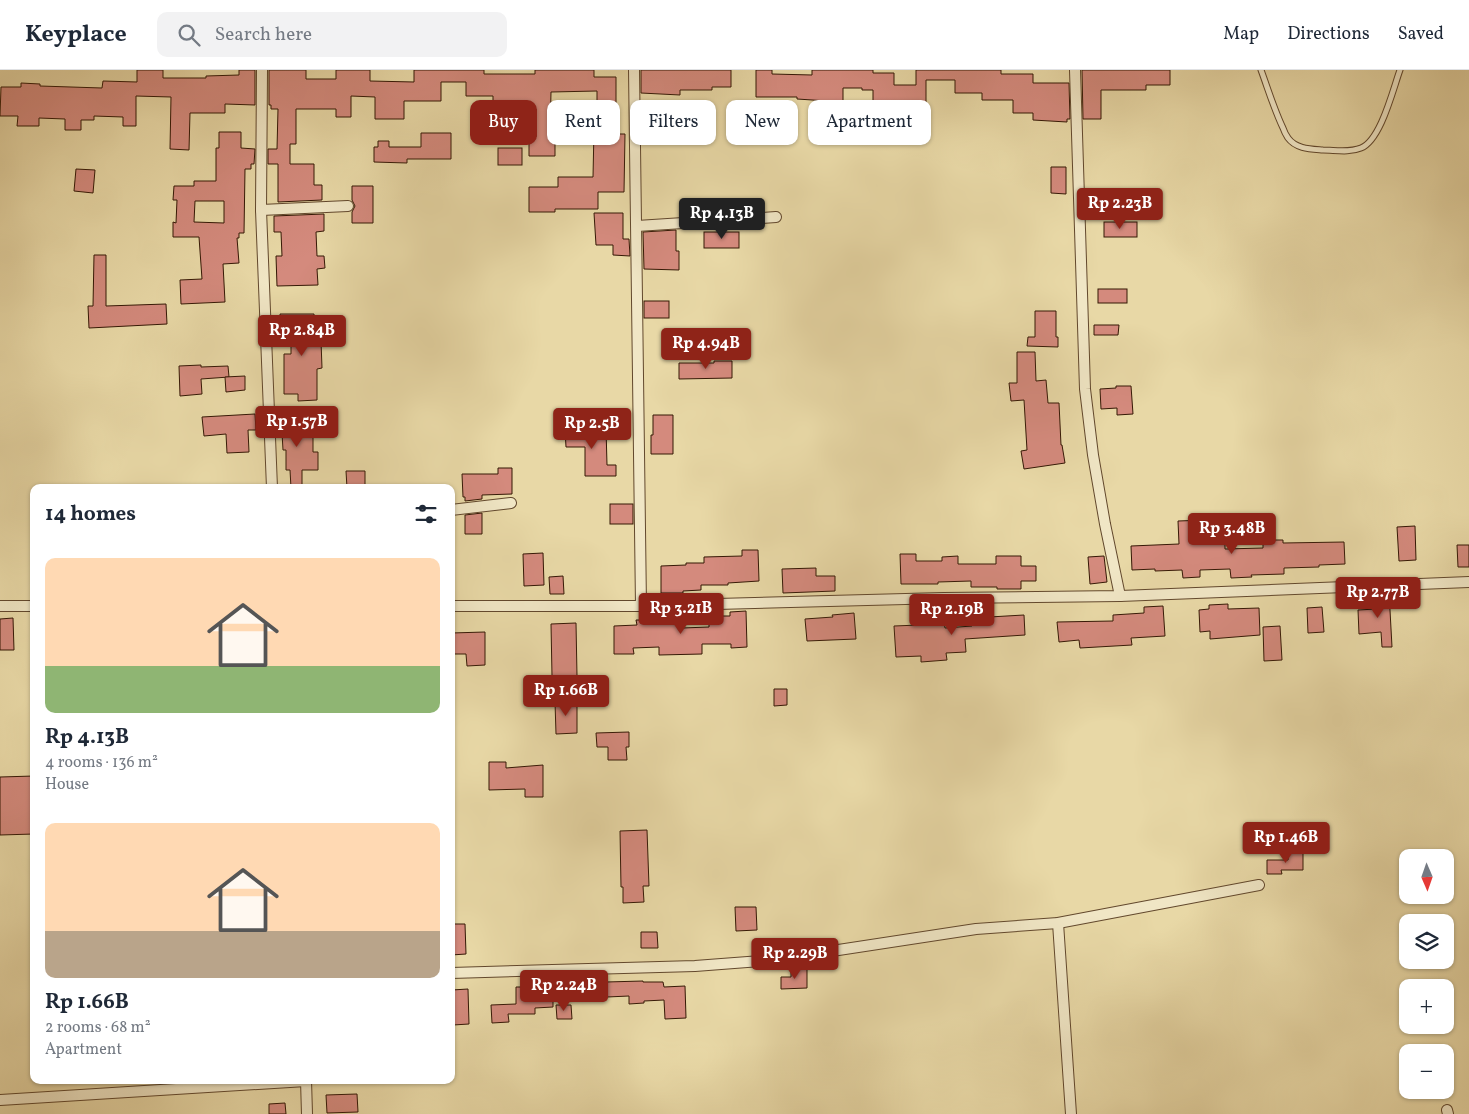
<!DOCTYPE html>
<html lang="en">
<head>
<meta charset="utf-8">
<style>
  :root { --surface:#fff; --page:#f2f2f3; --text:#1f2937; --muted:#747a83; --line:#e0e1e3; --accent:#8f2418 }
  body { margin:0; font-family:Vollkorn,serif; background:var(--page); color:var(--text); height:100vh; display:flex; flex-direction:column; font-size:19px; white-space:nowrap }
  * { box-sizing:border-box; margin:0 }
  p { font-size:16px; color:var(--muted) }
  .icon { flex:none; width:28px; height:28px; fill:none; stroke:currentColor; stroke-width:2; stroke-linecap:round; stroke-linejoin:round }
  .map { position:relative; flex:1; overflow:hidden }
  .side { position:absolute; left:30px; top:414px; width:425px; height:600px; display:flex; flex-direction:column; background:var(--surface); border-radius:10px; box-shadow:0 1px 4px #0004 }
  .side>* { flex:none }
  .hud { position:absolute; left:470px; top:30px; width:475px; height:45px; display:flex; gap:10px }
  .needle { width:32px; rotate:178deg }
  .tools { position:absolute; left:1399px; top:779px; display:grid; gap:10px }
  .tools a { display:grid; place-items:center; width:55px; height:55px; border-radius:10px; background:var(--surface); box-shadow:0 1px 4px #0004; font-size:25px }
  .price { position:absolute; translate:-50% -42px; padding:0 11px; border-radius:5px; background:var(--accent); color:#fff; font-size:16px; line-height:32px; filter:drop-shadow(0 1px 2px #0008) }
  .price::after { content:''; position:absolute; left:50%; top:30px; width:15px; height:11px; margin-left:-8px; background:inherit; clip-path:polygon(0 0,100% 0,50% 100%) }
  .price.on { background:#222; color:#fff }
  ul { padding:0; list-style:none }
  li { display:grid; align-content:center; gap:10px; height:265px; padding:0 15px }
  li span { display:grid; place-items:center; height:155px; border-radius:10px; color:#555 }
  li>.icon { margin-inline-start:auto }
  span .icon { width:90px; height:90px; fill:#fffc; stroke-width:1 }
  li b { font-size:21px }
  h2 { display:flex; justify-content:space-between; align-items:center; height:60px; padding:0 15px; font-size:21px }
  .pill { padding:0 18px; border-radius:10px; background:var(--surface); box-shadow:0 1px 4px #0004; font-size:18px; line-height:45px }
  .pill.on { background:var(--accent); color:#fff }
  header { display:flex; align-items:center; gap:30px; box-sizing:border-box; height:70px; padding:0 25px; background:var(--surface); border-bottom:1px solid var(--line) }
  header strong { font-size:24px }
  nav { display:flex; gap:28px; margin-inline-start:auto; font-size:18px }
  .search { width:350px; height:45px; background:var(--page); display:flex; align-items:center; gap:12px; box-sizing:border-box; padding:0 18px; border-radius:10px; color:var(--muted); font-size:19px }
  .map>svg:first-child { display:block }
  .building { fill:#d48a7d; stroke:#351805; fill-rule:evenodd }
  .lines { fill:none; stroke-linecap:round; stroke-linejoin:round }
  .service-casing { stroke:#62482d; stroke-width:7 }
  .minor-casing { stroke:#62482d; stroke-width:12 }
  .service { stroke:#f0e6c5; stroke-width:5 }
  .minor { stroke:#f0e6c5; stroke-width:10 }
</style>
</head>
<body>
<header>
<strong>Keyplace</strong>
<div class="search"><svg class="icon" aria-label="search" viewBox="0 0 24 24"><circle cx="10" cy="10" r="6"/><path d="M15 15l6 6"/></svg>Search here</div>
<nav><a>Map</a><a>Directions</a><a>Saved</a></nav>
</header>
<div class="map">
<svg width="1469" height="1044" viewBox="0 0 1469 1044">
  <rect width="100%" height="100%" fill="#e8d8a6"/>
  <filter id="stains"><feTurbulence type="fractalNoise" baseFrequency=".004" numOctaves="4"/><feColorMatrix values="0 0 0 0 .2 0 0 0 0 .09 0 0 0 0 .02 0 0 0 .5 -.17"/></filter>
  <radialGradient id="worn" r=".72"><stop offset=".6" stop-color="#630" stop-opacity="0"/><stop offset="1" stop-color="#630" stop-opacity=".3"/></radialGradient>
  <g class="building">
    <path d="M137,0h26v8h43v-2l33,-1v-5h16v35l-30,-1v9h-35l-1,37 -19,-1 1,-52 -35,-1v30h-13v-9l-29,-1v4h-13v10h-16v-11l-26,-1v8h-22l1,-10h-18l1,-29h20v-4l19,1v2l62,2 1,-7 34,1z"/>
    <path d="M269,0h37v9h30v-9h34v11l44,1v-12h70v4h51v-4h59v7h22v29h-19v-15l-46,1 -1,45h5v19h-26v-19h7v-28h-43v-13h-27v-14h-25v19h-37v18h-29v-22l-24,-1v21h-15v-8h-40v35h-6v20h24v21h8v15l-44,2v-38h-10v-15h9l1,-40h-7v-4h-2z"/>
    <path d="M641,0h90v17h-19v3h-32v5l-39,-2z"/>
    <path d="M756,0h16v4l40,1v-5h61v3h21v12h22v-15h85v4h32v9h36l1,36h-3v3l-34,-2v-7h-20v-13h-31v-7h-27v-13h-29v34h-28v-7l-25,-1v-16h-11v-2h-19v14l-46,-3v-2h-41z"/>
    <path d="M1082,0h88v15h-24v5h-45v29h-18z"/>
    <path d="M594,59h17v5h14l-1,58h-26v17h-43v3h-26v-25h29v-10h35z"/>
    <path d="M219,62h22v16l14,1 -1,15h-3v5h-6l-1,64h-5v5h-2l2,25 -16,1 2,38 -44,2 -1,-24 22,-1 -3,-42h-26v-15l3,1 1,-23h-4l1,-14h20v-5h22v-33h3zM195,131h29v22l-30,-1z"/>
    <path d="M421,63h30v26h-44v4l-33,-1v-15h4v-6h11v6h32z"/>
    <rect x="498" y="78" width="24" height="17"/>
    <path d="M1051,97h15v27l-15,-1z"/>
    <path d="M76,99l19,1 -2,23 -19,-2z"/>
    <path d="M352,116h21v37h-21v-11l3,-6 -3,-6z"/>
    <path d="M594,143h29v26h6l1,17 -17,-1v-10h-17z"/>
    <path d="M324,144v17l-8,1 1,24h7l1,12 -8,1 1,16 -41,1 -1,-30h6l-1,-24h-7v-16z"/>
    <rect x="1104" y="152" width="33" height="15"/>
    <path d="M676,160v21h3v19l-35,-1 -1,-37z"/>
    <rect x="704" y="162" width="35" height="16"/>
    <path d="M94,185h12v51l60,-2 1,20 -78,4 -1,-22h5z"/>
    <rect x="1098" y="219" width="29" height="14"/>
    <rect x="644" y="231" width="25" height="17"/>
    <path d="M1035,241h21v26h2v10l-31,-1 1,-9h7z"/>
    <path d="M280,244h34l1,27h6l1,27 -5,1v31l-19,1v-7h-14v-40h7v-24h-10z"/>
    <path d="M1094,255h25l-1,10h-24z"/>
    <path d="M1017,282h18l1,29 10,-1 2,23h11l2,42h1l3,18 -41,6 -3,-18 6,-1 -3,-50 -13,1 -2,-18h8z"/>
    <path d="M714,291h18v17l-53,1v-16h35z"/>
    <path d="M201,295v2l27,-1 1,11 -28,2 1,15 -22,2 -1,-30z"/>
    <path d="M245,306v14l-19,2 -1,-15z"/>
    <path d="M1116,316h15l2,28 -16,1v-7l-16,1 -1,-20 16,-1z"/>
    <path d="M255,344l1,16h-8l1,22 -22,1 -1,-19 -22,2 -2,-19z"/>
    <path d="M277,345h25v18l11,-1v20h5v18h-16v18h-11l-1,-18h-4v-20h-3l-1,-17h-5z"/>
    <path d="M653,345h20v39h-22v-19h2z"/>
    <path d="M606,358l1,37h9v11h-31v-29h-19l-1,-18z"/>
    <path d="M498,398h14v26l-30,1v4l-17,2v-4h-2l-1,-23h36z"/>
    <path d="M346,401h19v17h-18z"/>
    <rect x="610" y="434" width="23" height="20"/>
    <path d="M482,443v21h-17v-19z"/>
    <path d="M1206,450l1,20 18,-1v10l38,-1v-8h20v3l61,-1 1,22 -26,1v2l-35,1v6l-33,1 1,2 -21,1 -1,-9 -30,1v7l-17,1 -1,-8 -27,1v-2l-23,1 -1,-24 48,-2 -1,-23z"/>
    <path d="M1415,456l1,34 -17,1 -2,-34z"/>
    <path d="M1457,475h12v22h-11z"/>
    <path d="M742,480h16l1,31 -31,2v2h-27v5l-18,1v2h-22v-27l25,-1v-2h18v-6l38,-1z"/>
    <path d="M543,483l1,32 -20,1 -1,-32z"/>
    <path d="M900,484h16v7h26v-4l16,-1v8h38v-8h25v10h15v15h-15v8h-24v-2h-26v-6l-33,1v2h-37z"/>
    <path d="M1104,486l3,26 -17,2 -2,-27z"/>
    <path d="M816,498v8h19v15l-52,2 -1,-24z"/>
    <path d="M563,506l1,18h-14l-1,-17z"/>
    <path d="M1389,522l3,55h-10l-1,-15 -22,2 -1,-24 18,-1 -1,-16z"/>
    <path d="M1228,534v5l31,-1 1,27 -50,4v-8l-10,1 -1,-22 10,-1v-4z"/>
    <path d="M1163,536l2,30 -34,2 1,7 -52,3 -1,-8 -20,2 -2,-20 56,-1v-6l31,-2v-6z"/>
    <path d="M1322,537l2,25 -16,1 -1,-25z"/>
    <path d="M746,541l1,36 -16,1v-4h-29v10l-43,1v-8l-26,1 1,6h-20v-28l23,-1 -1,-5h46v8l27,-1v-11h21v-4z"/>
    <path d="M854,543l2,26 -49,2 -2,-22 28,-2 -1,-2z"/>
    <path d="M1024,545l1,20 -60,4 1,13 -20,1 1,7 -26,2v-6l-25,1 -2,-31 25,-1v-3l25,-1 1,7 27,-2v-8z"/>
    <path d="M13,548l1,32h-14v-31z"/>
    <path d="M576,553l1,53h-25l-1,-52z"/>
    <path d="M1280,556l2,34 -18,1 -1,-34z"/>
    <path d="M485,562v33l-18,1 -1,-12h-15v-21z"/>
    <path d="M774,619h13v16l-13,1z"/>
    <path d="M577,631v32l-21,1 -1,-32z"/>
    <path d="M629,662v15h-3l1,13h-19v-13h-11l-1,-14z"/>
    <path d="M489,692h17v6l37,-3v32h-18v-8l-36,1z"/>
    <path d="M34,706v58l-34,1v-58z"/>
    <path d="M647,760l2,56h-6l1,16 -21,1v-16h-2l-1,-56z"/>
    <path d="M1288,783h15v17h-22l1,4h-15v-14h21z"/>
    <path d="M735,837h21l1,23 -21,1z"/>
    <path d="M451,854h14l1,30 -15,1z"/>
    <path d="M641,862h16l1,16h-17z"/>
    <path d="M807,898v20l-26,1v-12h10v-8z"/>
    <path d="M643,911v1h20l1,5 21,-1 1,32 -21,1 -1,-19 -20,1v2l-15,1v-8l-22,1 -1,-15z"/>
    <path d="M516,917h18v3h19v17l-18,1v6h-27l1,8 -17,1 -1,-18 25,-1z"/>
    <path d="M468,919l1,35 -16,1 -1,-35z"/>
    <path d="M556,935h15l1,14h-15z"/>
    <path d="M357,1024l1,18 -31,1 -1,-18z"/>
    <path d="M285,1033l1,11h-17v-10z"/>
  </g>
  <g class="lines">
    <g class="service-casing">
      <path id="service" d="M1261,0c7,19 13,39 22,58 1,3 3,7 5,10 8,11 23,11 35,12 12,0 26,3 38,-2 20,-8 32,-59 39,-78"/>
    </g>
    <g class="minor-casing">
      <g id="minor">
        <path d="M262,0l-1,140 11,278"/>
        <path d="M634,0l7,536"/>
        <path d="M1075,0l10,319 8,66 12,69 15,72"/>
        <path d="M261,140l87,-4"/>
        <path d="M637,156l139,-9"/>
        <path d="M451,440l60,-7"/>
        <path d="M0,536h34"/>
        <path d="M451,536h190l303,-8 176,-2 349,-14"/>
        <path d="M1058,853l13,191"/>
        <path d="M451,903l244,-7 78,-6 203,-31 82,-6 201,-38"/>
        <path d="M306,1010l1,34"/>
        <path d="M0,1030l306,-19"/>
        <path d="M1447,1040l1,4"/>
      </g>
    </g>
    <use href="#service" class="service"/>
    <use href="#minor" class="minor"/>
  </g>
  <rect width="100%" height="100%" filter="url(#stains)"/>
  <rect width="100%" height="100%" fill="url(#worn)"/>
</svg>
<div class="tools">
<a><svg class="needle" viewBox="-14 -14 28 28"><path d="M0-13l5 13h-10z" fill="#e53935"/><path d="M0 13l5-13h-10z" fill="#747a83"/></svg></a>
<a><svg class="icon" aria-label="layers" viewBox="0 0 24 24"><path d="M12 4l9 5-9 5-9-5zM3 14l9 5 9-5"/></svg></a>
<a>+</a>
<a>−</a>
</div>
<b class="price" style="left:1120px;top:160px">Rp 2.23B</b>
<b class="price on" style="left:722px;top:170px">Rp 4.13B</b>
<b class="price" style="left:302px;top:287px">Rp 2.84B</b>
<b class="price" style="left:706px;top:300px">Rp 4.94B</b>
<b class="price" style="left:297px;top:378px">Rp 1.57B</b>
<b class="price" style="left:592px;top:380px">Rp 2.5B</b>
<b class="price" style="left:1232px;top:485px">Rp 3.48B</b>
<b class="price" style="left:1378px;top:549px">Rp 2.77B</b>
<b class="price" style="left:681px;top:565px">Rp 3.21B</b>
<b class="price" style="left:952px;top:566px">Rp 2.19B</b>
<b class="price" style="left:566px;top:647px">Rp 1.66B</b>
<b class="price" style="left:1286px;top:794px">Rp 1.46B</b>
<b class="price" style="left:795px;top:910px">Rp 2.29B</b>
<b class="price" style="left:564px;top:942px">Rp 2.24B</b>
<div class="hud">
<a class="pill on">Buy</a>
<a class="pill">Rent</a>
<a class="pill">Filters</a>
<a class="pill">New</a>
<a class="pill">Apartment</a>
</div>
<section class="side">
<h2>14 homes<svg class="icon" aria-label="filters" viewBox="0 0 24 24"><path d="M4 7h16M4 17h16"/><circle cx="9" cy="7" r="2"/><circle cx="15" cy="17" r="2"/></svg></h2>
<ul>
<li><span style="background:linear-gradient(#ffd9b3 70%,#8fb573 0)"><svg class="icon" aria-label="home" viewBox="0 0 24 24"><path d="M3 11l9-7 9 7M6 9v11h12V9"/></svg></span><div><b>Rp 4.13B</b><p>4 rooms · 136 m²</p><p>House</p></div></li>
<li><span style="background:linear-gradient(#ffd9b3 70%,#b9a48a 0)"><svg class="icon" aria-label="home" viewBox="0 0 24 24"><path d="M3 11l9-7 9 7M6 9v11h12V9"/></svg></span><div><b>Rp 1.66B</b><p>2 rooms · 68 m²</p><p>Apartment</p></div></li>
</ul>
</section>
</div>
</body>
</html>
